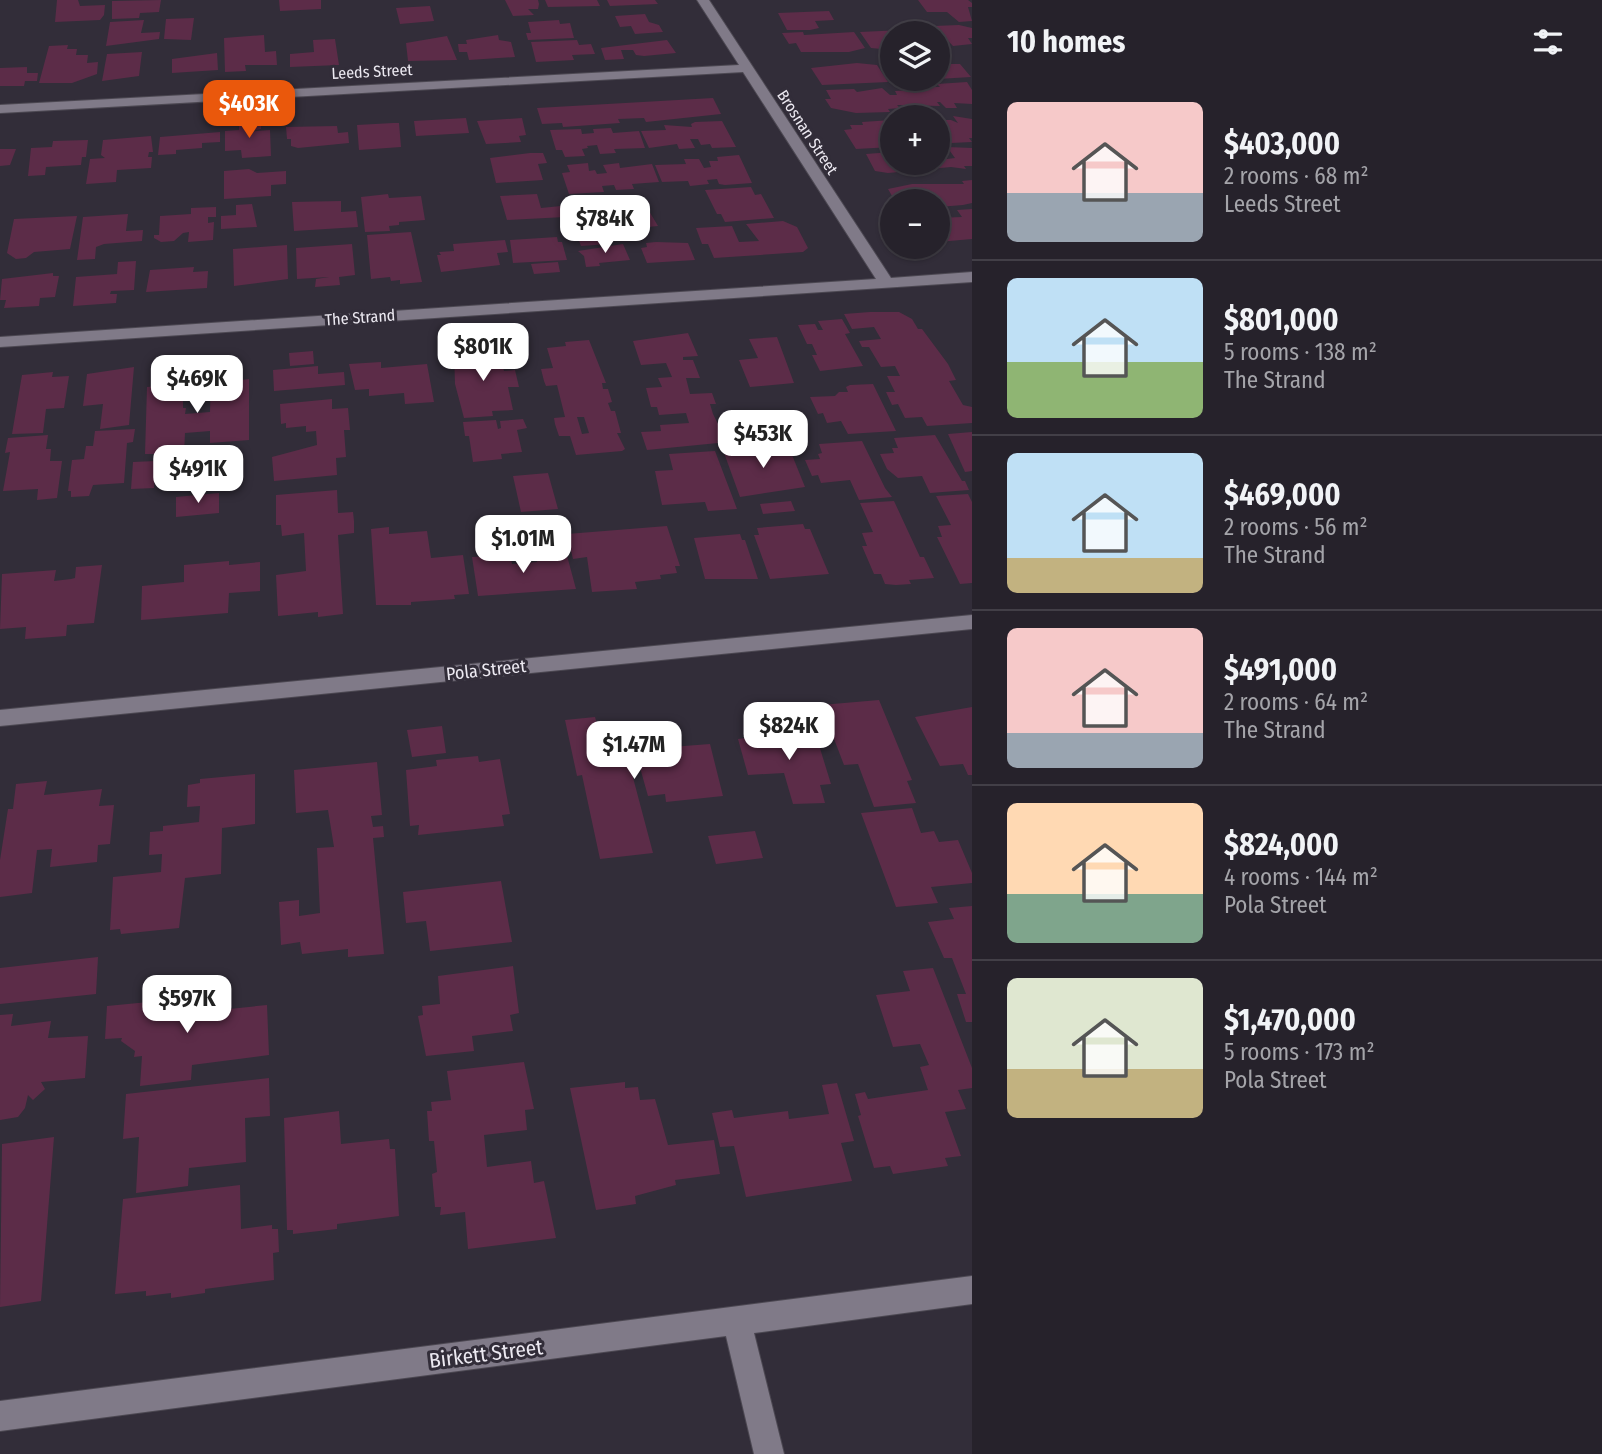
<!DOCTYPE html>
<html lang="en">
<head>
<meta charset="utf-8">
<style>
  :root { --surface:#26222b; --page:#2e2a33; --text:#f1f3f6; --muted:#a4a4a9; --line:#423f47; --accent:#ea580c }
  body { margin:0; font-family:"Fira Sans Condensed",sans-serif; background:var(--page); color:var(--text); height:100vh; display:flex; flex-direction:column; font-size:26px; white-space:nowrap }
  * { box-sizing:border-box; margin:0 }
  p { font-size:23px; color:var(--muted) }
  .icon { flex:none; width:38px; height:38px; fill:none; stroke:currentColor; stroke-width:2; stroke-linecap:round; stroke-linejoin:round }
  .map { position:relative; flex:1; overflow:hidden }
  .panel { display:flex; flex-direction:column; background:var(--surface); width:630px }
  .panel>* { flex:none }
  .tools { position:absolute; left:880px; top:21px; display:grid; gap:14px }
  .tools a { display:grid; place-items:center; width:70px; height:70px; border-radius:50%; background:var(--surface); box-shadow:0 2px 5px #0004,0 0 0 2px var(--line); font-size:35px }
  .price { position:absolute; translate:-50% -60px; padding:0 16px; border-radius:14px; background:#fff; color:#222; font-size:23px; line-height:46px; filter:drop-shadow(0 2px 4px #0008) }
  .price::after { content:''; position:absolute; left:50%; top:42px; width:21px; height:16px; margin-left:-10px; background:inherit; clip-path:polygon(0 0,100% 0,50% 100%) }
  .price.selected { background:var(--accent); color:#fff }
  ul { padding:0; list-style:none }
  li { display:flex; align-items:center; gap:21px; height:175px; padding:0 35px }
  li+li { border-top:2px solid var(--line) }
  li span { display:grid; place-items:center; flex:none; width:196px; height:140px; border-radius:10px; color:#555 }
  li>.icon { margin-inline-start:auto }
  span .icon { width:84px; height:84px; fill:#fffc; stroke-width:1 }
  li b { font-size:30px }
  h2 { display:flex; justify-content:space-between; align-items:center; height:84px; padding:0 35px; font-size:30px }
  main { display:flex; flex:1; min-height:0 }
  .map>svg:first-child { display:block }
  .building { fill:#5c2c48; fill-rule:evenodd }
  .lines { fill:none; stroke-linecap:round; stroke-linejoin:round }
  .minor-casing { stroke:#4c4852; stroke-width:2 }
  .minor { fill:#807a88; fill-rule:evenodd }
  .labels { text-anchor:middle; stroke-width:6; stroke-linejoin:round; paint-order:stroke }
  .far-street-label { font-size:16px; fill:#ece9f1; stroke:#322d39 }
  .street-label { font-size:18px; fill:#ece9f1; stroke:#322d39 }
  .near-street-label { font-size:21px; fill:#ece9f1; stroke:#322d39 }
</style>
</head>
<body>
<main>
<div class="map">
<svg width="972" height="1454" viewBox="0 0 972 1454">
  <rect width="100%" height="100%" fill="#322d39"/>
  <g class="building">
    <path d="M57,0h21l2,6 25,-1 -1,10 -4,5 -45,2z"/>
    <path d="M161,0l-2,12 -19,1 -1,5 -27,1v-18z"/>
    <path d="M279,0h42v9l-41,2z"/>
    <path d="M505,0h33l1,4 -1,5h-10l6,6 -21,1z"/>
    <path d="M545,0h52l3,6 -52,1z"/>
    <path d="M607,0h48l3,4 -48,2z"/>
    <path d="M918,0h50l4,3v4h-4l4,14 -13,1 -12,-10h-20z"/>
    <path d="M430,6l4,15 -34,3 -4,-16z"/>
    <path d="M829,11l5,9 -19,1 4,7 -9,2h-23l-9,-17z"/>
    <path d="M645,14l4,8 10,3 4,7 -28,2 -4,-8 -11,1 -5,-11z"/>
    <path d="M194,18l-3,22 -27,-1 2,-20z"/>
    <path d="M144,20l-3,13 19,-1 -1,7 -53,7 4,-24z"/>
    <path d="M559,20l1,4 10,-1 4,15 -46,2 -2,-7h5l-3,-11z"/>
    <path d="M959,25l13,3v10h-4l4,6 -19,2 -19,-20z"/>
    <path d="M923,29l3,4h-34v17l-21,-2 -11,-16z"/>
    <path d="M803,32l1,3 50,-3 11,16 -16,4h-48l-5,-9 -7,1 -7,-11z"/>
    <path d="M264,35l1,17 11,-1 1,14h-32l1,6 -21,1 -1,-34z"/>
    <path d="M498,35l1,5 12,2 4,15 -46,3 -2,-8h-8l-1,-8h9l-1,-4z"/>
    <path d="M447,36l10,24 -49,1 -2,-18z"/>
    <path d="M335,39l4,26 -49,2v-13l24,-2 -1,-12z"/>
    <path d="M577,40l2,5 12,-1 4,10 -23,1 2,5 -38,2 -5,-20z"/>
    <path d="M667,40l9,13 -32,3 -8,-1 -3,-5h-12l3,9 -19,1 -4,-12z"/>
    <path d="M68,45l-1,4h10l-1,6h12l-1,8 11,-1 -1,12 -25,9h-33l10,-37z"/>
    <path d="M142,52l-3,24 -37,5 5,-27z"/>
    <path d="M217,53l1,17 -46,3v-14z"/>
    <path d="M946,60l3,4h11l11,13 -33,2v-18z"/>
    <path d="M857,63l20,2 11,17 -66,3 -11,-17z"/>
    <path d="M27,67v6h11l-1,8h-12l-1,5h-24v-18z"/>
    <path d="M967,82l5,8v14l-18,-1 3,5h-11l-6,-6h-3l3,4 -43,-1 3,3 -12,1 2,3 -34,1 -25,-5 -6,-9h6l-5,-9 28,-1 3,3 25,-4 8,7h7l-2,-4 18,-1 -3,-4 30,1 -3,-3z"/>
    <path d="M713,98l8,16 -75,8 -2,-4 -26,1 2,4 -57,4 -1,-4 -20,1 -5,-16z"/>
    <path d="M953,116l19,3v19h-3l3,4 -21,1 -4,-5h-9v-18h13l7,3z"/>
    <path d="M466,118l3,15 -53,3 -2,-15z"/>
    <path d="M522,118l4,17 -7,1 2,6 -35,2 -9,-23z"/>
    <path d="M261,119v10l-15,3 24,-2 1,26 -29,2 -1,-8 -16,1v-20l14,-1v-10z"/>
    <path d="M892,120v27l-36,2 -12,-19 8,-1 -2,-4h13l-1,-3z"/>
    <path d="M722,121l14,26 -24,1 -2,-4 -9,1 -3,-6h-8l5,9 -16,1 -2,-5 -28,4 -8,-17 25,-1 -2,-5 28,2 -1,-3 4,-2z"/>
    <path d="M393,123h6l2,24 -42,3 -2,-25z"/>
    <path d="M337,126l1,7 10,-1 1,11 -51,5 -7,-2v-7h-4l-1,-12z"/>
    <path d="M611,128l2,5 26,-2 6,17 -31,1 2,4 -16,1 -3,-9 -10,1 1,2 -6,1 3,7 -20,1 -3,-7h-6l-6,-20 31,-1 1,5 12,-1 -1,-4z"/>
    <path d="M220,132v10l-18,1v5l-26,2v4l-18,1 2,-18z"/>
    <path d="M151,136l2,16h-4l-1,5h4l-1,11 -34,2 -1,12 -30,2 4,-25 15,-1 -4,-3 2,-15z"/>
    <path d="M88,140l-2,17h-4l-1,8 -35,2 -1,8 -17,1 3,-28 21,-1 1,-6z"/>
    <path d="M947,147l25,1v18h-8l2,3 -15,-2 -63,6 -13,-2 -9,-17 26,-2v11h46v-13l9,9 8,-1z"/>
    <path d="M0,149h16l-6,16 -10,1z"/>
    <path d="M530,153h13l4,10 -9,1 5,16 -47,3 -6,-25z"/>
    <path d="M739,155l13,28 -27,2 -6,-1 -2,-5 -10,1 2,4 -19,2 -2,-5 -26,1 -7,-17 31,-1 -2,-5h15l5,9 7,-1 -2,-6h9l-1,-4z"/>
    <path d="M588,163l1,8 6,-1 2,4 10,-1 -4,-8 16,-2 1,5 32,-4 7,18 -27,2 2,5 -18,1 -2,-5 -12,1 2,6 -35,2 -7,-21 8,-1 -3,-7z"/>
    <path d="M249,169l8,4 29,-2v13l-15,1v11l-47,3v-28z"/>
    <path d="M972,180v23l-9,2 -25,2v-6h-43l-7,-12 24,-5h52l-2,-3z"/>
    <path d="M751,187l4,8 6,-1 13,24 -49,4 -4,-8h-4l-12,-24z"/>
    <path d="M388,194l1,4 32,-2 4,24 -26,2v3l-10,1 1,5 -25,1 -4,-35z"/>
    <path d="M537,194l4,14 20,-2 4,11 -58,3 -7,-24z"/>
    <path d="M635,200l5,12 9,-1 9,15 -30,3 -6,-15h-9l-10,1 5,15 -31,2 -9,-28z"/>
    <path d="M341,201v11l15,-1 2,16 -64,4 -2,-29z"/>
    <path d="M252,204l5,23 -36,2v-13l15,-1v-10z"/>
    <path d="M216,207v10h-8v6l6,-1 -1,18 -25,2 1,-10 -6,1 -9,8 -13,1 -7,-4v-3h5l1,-19 31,-2v-6z"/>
    <path d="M972,209v30l-34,3v-24l24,-1 -5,-7z"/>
    <path d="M128,214l-2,17 17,-1 -1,11 -38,3 -8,3 -1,12 -18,1 6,-43z"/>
    <path d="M77,216l-7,33 -36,3 -8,6 -10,1 -9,-6 7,-34z"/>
    <path d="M783,221l14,6 11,21 -5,4 -89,6 -6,-14h-6l-6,-16 36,-2 7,16 20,-1 -13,-17z"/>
    <path d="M604,231l5,13 -28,2 -5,-13z"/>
    <path d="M411,232l11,50 -22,2v-4l-9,1 -1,-4 -19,2 -4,-44z"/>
    <path d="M557,237l1,5h4l5,18 -54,3 -3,-23z"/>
    <path d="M505,240l3,12 -11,1 3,12 -59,7 -4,-17h4l-2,-3 15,-1 -1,-7z"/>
    <path d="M656,242l32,1 7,17 -48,3 -6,-15 6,-1 -1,-4z"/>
    <path d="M352,244l3,31 -16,2 1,8 -25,2 1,-8 13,-2 -32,2 -1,-31z"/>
    <path d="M623,244l7,16 -31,3 1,3 -14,1 -2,-11 -6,-5z"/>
    <path d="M287,245l1,34 -54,7 -1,-37z"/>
    <path d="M136,261l-2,29 -23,1 -1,3h7l-1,9 -43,3 3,-29 41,-3 1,-12z"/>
    <path d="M558,262l2,10 -26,2 -3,-10z"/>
    <path d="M194,267l-1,5 15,-1 -1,17 -61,4 4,-22z"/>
    <path d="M53,273v3h6l-4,21 -15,1 -1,8 -35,2 2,-8h-6l2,-21z"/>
    <path d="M870,312h29l13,7 6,10h4l26,35 8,16 -7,1 14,24 9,2v16l-45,3 -5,-9 -17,1 -7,-14 -6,1 -6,-13h9l-8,-16h13l-5,-10 -14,1 -12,-20h-7l-3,-6 22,-2 -7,-12 -22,2 -8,-15z"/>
    <path d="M842,319l8,14 -5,1 18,32 -43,5 -8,-16h5l-5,-11h-5l-9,-19 17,-1 3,6h5l-5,-9z"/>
    <path d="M688,333l10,23 -15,1v3h10l7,18h-14l4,16 22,-1 4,11h-6l3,10 5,10h5l5,14 -11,3 1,2 -71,7 -6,-18 20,-1 -1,-6 29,-2 -3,-10 -27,2 -2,-8h-6l-5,-19 16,-1 -4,-9 14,-1 -6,-14 -25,2 -8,-24z"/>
    <path d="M777,337l17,46 -44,4 -11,-27 19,-2 -9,-19z"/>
    <path d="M589,340l17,43h-4l1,6h5l4,13 -4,1 3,8h4l6,22h-4l8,16 -3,2 -46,4 -6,-19h-11l-4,-12 -1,-6 11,-1 -8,-32 -11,1 -2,-5 -3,-12 12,-1 -6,-20 19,-2 -1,-4zM577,417h7l5,16 -7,1z"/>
    <path d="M480,348l1,4 18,-1 5,20 11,-1 4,17h-11l5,23 -21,1 1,5 -29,2 -9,-34 -1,-34z"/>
    <path d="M313,351l1,13 -24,2 -1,-13z"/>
    <path d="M381,362v6l46,-4 7,38 -29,2 -1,-11 -35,3v-7l-14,1 -6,-26z"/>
    <path d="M318,366v8l26,-2 1,13 -71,6 -1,-21z"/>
    <path d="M134,367l-5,58 -29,4 3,-25 -20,2 4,-32z"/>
    <path d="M53,372l-1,5 17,-1 -5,32 -18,1 -3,24 -31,1 10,-59z"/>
    <path d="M241,372v8l8,-1v61l-39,3v-12l-25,2 -1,21h-39l2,-67 36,-3v24h3l-1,6 25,-2 1,-38z"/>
    <path d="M873,384l23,47 -48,3 -7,-13 -14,2 -4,-10 -5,1 -8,-17 25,-1 4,-4h9l-2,-5 4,-2z"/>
    <path d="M332,399v10l16,-1 2,22h-6l2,27 -10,1 1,17 -63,6 -2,-24 45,-12 -1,-14 -10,1v-6l-20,2v-5l-5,1 -1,-20z"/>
    <path d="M523,419l4,9 -10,2 5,22 -21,2 1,5 -29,3 -4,-26h-4l-2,-14 33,-2 2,9 3,-1 -1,-7z"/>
    <path d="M135,429l-2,13 -6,1 -3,40 -31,2 -4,11 -18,1v-6h-3l4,-31 12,-1 2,-13h7l2,-15z"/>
    <path d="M972,432v39l-7,1 -17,-38z"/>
    <path d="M48,435l-2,14h5l-1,12h12l-5,37 -20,2 1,-11 -35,2 7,-39 -5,1 3,-15z"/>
    <path d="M935,435l27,46h3l4,9 -39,3 -8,-17 -24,2 -11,-9 -7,-15 14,-1 -2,-5h6l-4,-10z"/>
    <path d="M862,441l23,47 7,9 -33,3 -9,-20 -29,3 -3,-8 -6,1 -7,-16 15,-1 -2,-5 4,-1 -3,-9z"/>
    <path d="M788,445l17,42 -65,10 -17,-47z"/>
    <path d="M715,451l22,58 -29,2 -3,-9 -43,3 -7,-34 18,-1 -4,-16z"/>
    <path d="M156,461l-2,27 -23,1 2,-27z"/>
    <path d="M548,473l10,36 -37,3 -8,-36z"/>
    <path d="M337,490l1,23 15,-1 1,9v12l-16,2 5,79 -25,3v-5l-40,4 -2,-41 30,-4 -2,-38 -22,3 -1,-11h-5v-30z"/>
    <path d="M219,493v20l-43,4v-20z"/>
    <path d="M968,494l4,8v81l-12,1 -23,-47h5l-4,-11 13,-1 -15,-29z"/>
    <path d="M791,501l4,10 -32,3 -3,-10z"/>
    <path d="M894,501l26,56h4l10,21 -25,2 2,4 -15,1 -11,-1 -4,-10h-7l-12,-28h5l-5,-13 11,-1 -13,-29z"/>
    <path d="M803,524l2,5h5l19,45 -59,5 -16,-44h5l-2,-7z"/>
    <path d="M667,526l13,40h-5l2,7 -17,2 1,4 -26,3 2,7 -45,3 -5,-35 -14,2 -6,-25z"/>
    <path d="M389,527v7l38,-3 4,27 32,-3 6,39 -15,1 1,4 -44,3v3h-35l-5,-76z"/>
    <path d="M740,534l2,6h3l13,39h-53l-11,-41z"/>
    <path d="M566,552l10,37 -98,7 -6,-39 38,-2 2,9 25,-2 -1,-8z"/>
    <path d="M229,561v4l31,-3v29l-31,2 -1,20 -87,7 1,-34 42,-4v-17z"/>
    <path d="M102,565l-8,58 -27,2 -1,11 -41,3 1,-12 -26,2 2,-55 54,-4 -2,11 17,-2 4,-1 1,-11z"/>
    <path d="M879,700l33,80 -5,1 9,22 -42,4 -16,-43 -14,1 -23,-60z"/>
    <path d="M972,707v68h-4l-5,-11 -23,2 -25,-49z"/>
    <path d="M595,717l2,7 26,-2 6,22 40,-4 2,7 39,-3 13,52 -57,6 -1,-8 -17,2 -11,-39 -10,-2 26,98 -53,6 -18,-84 -5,1 -12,-56z"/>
    <path d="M442,726l4,27 -34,4 -5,-27z"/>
    <path d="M814,729l17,55 -11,1 5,18 -32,1 -9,-31 -36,2 -10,-36z"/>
    <path d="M478,756l1,6 21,-3 10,55 -8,1 2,11 -86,9 1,-10 -9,1 -4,-56 31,-4 -1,-6z"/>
    <path d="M377,762l5,53 -11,1 2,11 10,-1 1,11 -11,1 11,116 -36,3v-8l-46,5 -2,-12 -19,3 -2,-43 20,-2v16l21,-3 -3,-65 17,-1 -6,-37 -32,3 -2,-43z"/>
    <path d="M255,774v50l-33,4 -1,46 -36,4 -6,50 -58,6 -1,-5 -10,1 3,-53 48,-5 1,-18 -13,1 1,-23 13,-1v-5l36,-4 1,-16 -13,1 1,-22 12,-2v-4z"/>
    <path d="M47,781l-3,14 58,-6 -3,17 15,-1 -4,39 -12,1 -1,17 -47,5 2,-18 -15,1 -5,43 -32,4v-37l8,-51h5l3,-25z"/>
    <path d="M912,808l9,25 13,-2 5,11 19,-2 14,33v10l-41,4 7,16 -42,4 -35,-94z"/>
    <path d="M755,831l8,27 -47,6 -8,-28z"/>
    <path d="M501,881l11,61 -82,9 -4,-30 -20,2 -3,-31z"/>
    <path d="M972,906v116h-6l-9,-28h9l-14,-36h-8l-16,-36 26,-3 -5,-11z"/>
    <path d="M98,957l-2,37 -96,10v-36z"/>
    <path d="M513,966l6,47 -9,2 3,16 -41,5 2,15 -48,5 -8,-40 5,-1 -1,-9 18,-2 -2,-28z"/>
    <path d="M933,968l39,100v20l-14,2 8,19 -21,3 16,44 -16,2 3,8 -55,8 -3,-8 -16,2 -16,-52 3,-1 -6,-21 10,-2 3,7 60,-9 -8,-23 9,-2 -9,-21 -27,3 -17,-52 34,-4 -7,-20z"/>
    <path d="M211,996l-1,15 57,-6 2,50 -77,10 -1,15 -51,6 2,-30 -8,1 1,-6 -14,-10 1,-3 -17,1 2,-33z"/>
    <path d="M13,1014l-2,12 40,-5 -3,17 40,-2 -3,42 -44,4 4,7 -12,11 -5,-5 -3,13 -7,9 -18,3v-105z"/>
    <path d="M524,1062l10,47 -9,1 2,20 -43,5 3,32 44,-6 3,22 10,-2 12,57 -88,11 -3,-37 -25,3 1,-8h-6l-3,-33 5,-2 -3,-31h-5l-2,-30h5l-1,-9 20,-2 -4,-29z"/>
    <path d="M269,1078l1,38 -25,2 1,44 -57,6 -1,18 -52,7 3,-56 -16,2 3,-45z"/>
    <path d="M625,1082v6l13,-1 2,13 15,-1 13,46 46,-5 6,34 -45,6 1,5 -41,11 1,8 -40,6 -26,-122z"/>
    <path d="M837,1083l17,58 -13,2 11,38 -106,16 -12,-51 -14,1 -8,-34 20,-3 2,8 54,-7 1,8 40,-5 -7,-29z"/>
    <path d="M339,1111l2,33 48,-5 1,10h5l4,67 -62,8v5l-44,5v-4h-6l-3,-112z"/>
    <path d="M54,1137l-13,164 -41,6 2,-163z"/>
    <path d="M240,1185l1,44 31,-4v4h6l1,23 -6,1 1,27 -69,9v4l-34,5v-5l-25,3v-5l-31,3 8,-95z"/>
  </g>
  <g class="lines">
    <g class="minor-casing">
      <g id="minor">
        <path d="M697,0h12l182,278 81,-6v10l-972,65v-10l876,-58 -133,-207 -743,41v-8l739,-40z"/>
        <path d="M972,615v14l-972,97v-16z"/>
        <path d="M972,1276v28l-218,29 30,121h-30l-28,-118 -726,95v-30z"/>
      </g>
    </g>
    <use href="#minor" class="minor"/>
  </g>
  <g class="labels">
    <g class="far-street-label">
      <text transform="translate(372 71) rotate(-3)" y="6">Leeds Street</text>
      <text transform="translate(808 132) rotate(57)" y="6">Brosnan Street</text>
      <text transform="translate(360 317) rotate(-4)" y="6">The Strand</text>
    </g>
    <g class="street-label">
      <text transform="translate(486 670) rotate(-6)" y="6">Pola Street</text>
    </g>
    <g class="near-street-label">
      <text transform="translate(486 1354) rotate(-7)" y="7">Birkett Street</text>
    </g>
  </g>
</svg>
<div class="tools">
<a><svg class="icon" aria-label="layers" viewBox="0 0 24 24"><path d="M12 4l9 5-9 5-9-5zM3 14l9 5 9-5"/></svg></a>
<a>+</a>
<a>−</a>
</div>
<b class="price selected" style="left:249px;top:140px">$403K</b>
<b class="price" style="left:605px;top:255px">$784K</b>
<b class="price" style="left:483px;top:383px">$801K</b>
<b class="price" style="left:197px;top:415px">$469K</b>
<b class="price" style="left:763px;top:470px">$453K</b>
<b class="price" style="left:198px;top:505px">$491K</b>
<b class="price" style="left:523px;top:575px">$1.01M</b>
<b class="price" style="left:789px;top:762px">$824K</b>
<b class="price" style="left:634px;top:781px">$1.47M</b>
<b class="price" style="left:187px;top:1035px">$597K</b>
</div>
<section class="panel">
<h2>10 homes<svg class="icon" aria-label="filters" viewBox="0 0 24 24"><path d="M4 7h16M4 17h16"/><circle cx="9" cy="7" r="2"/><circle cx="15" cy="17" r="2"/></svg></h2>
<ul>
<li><span style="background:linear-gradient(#f6c9c9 65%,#9aa5b1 0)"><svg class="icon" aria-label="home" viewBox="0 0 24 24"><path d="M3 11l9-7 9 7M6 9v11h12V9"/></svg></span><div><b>$403,000</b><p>2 rooms · 68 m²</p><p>Leeds Street</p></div></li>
<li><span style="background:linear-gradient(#bfe0f5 60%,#8fb573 0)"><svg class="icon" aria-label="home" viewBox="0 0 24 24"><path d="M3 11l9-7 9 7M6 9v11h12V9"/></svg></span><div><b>$801,000</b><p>5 rooms · 138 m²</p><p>The Strand</p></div></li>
<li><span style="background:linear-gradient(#bfe0f5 75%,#c2b280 0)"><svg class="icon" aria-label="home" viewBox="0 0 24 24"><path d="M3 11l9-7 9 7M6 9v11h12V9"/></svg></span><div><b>$469,000</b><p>2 rooms · 56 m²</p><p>The Strand</p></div></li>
<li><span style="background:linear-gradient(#f6c9c9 75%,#9aa5b1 0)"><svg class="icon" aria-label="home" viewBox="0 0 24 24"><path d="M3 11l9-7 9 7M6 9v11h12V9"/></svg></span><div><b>$491,000</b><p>2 rooms · 64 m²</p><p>The Strand</p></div></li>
<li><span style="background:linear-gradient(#ffd9b3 65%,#7fa58c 0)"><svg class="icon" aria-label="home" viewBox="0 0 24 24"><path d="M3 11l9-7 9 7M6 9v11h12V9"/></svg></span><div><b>$824,000</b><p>4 rooms · 144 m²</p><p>Pola Street</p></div></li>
<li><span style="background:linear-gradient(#dfe7d0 65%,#c2b280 0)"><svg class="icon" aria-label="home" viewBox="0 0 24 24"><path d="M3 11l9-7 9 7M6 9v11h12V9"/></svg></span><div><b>$1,470,000</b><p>5 rooms · 173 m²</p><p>Pola Street</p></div></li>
</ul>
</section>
</main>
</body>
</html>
